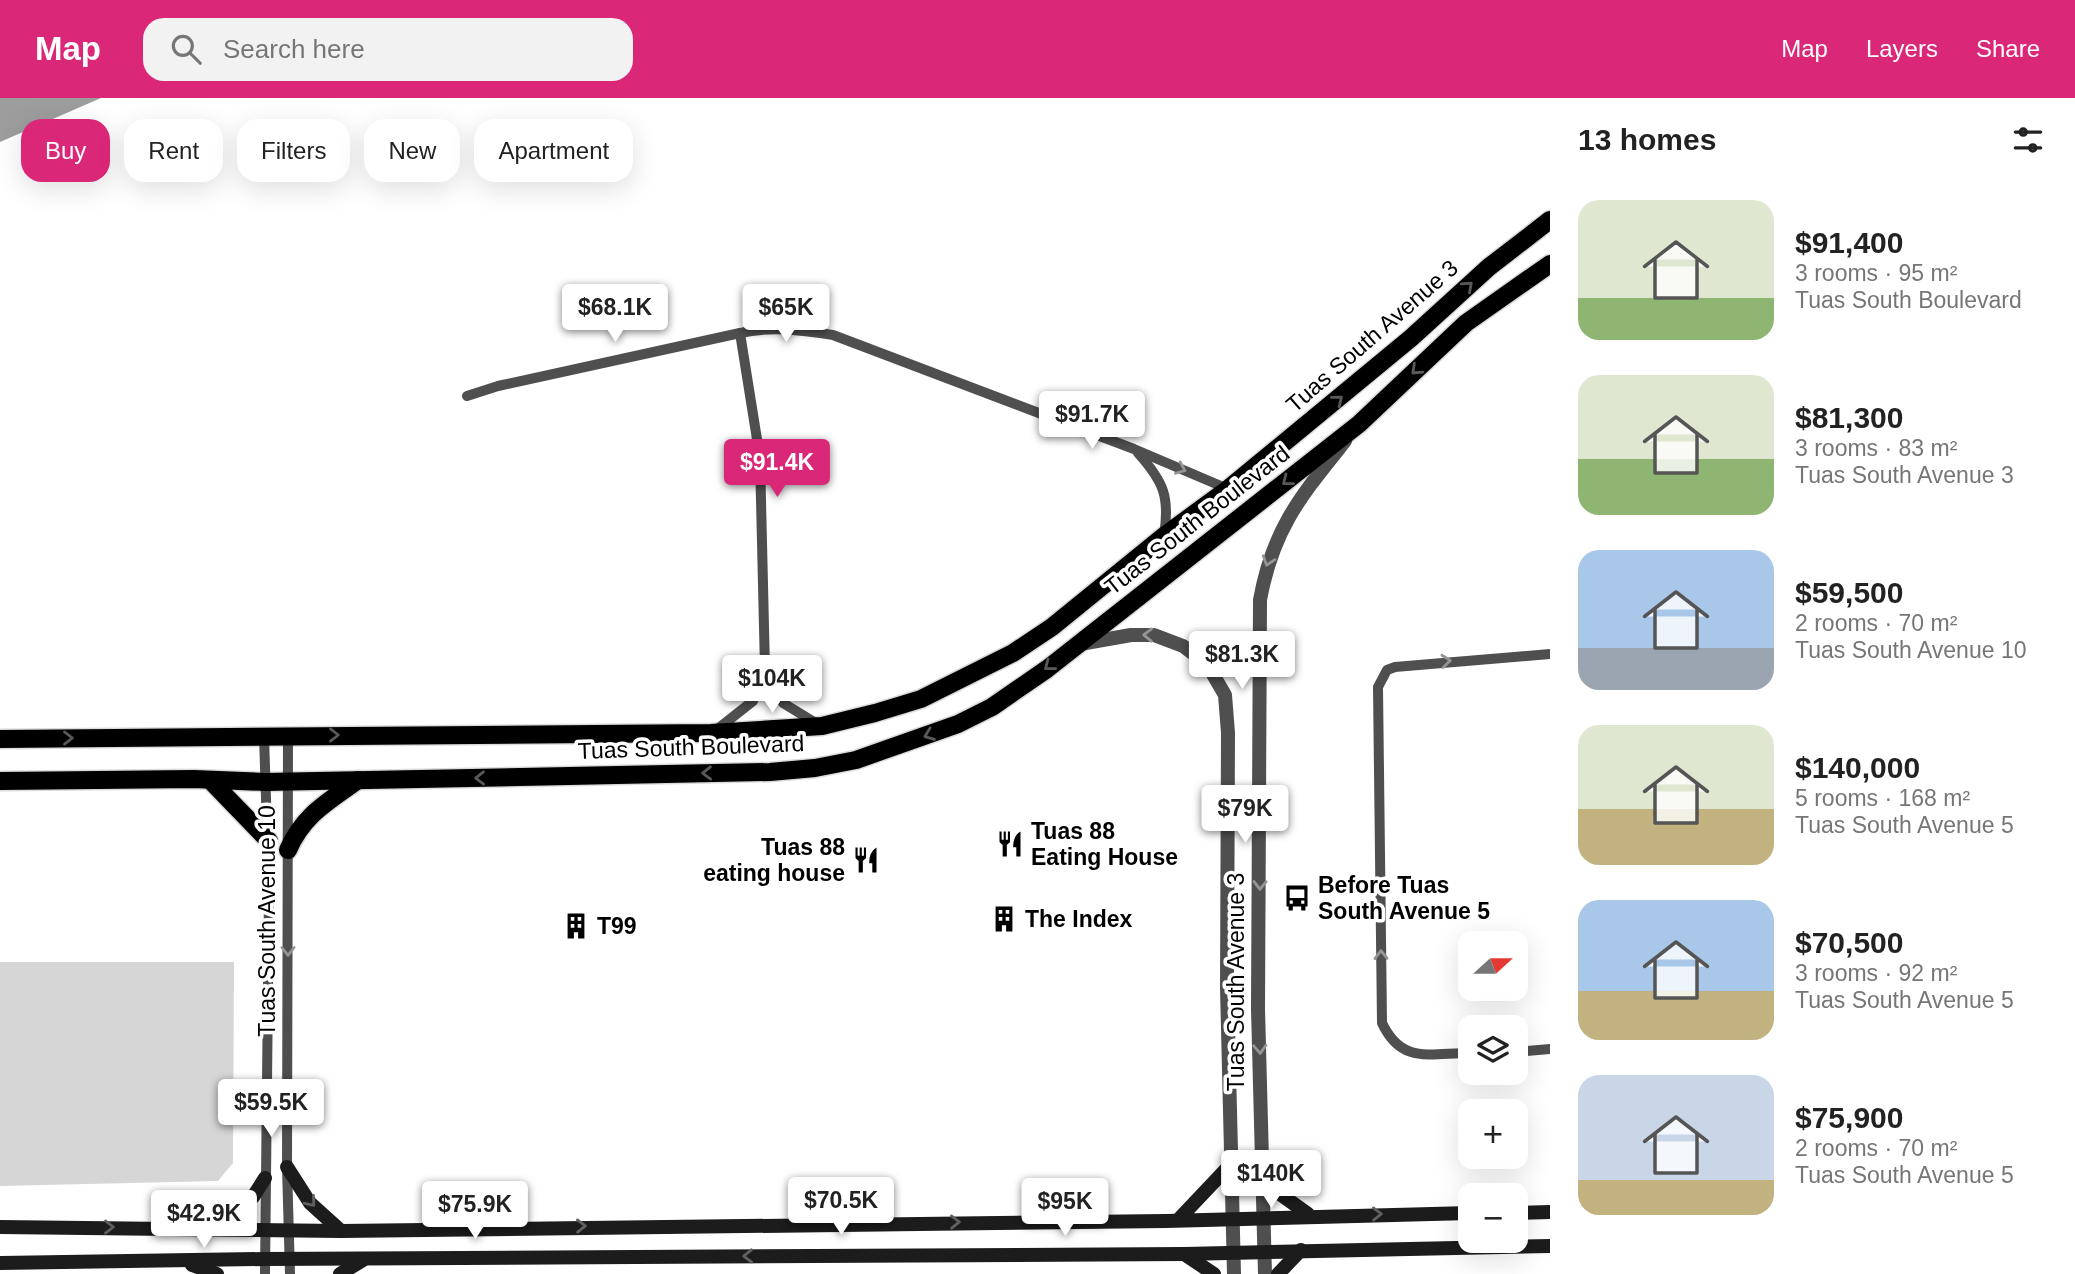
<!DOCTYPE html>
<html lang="en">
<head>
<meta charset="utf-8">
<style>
  :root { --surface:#fff; --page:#f2f2f2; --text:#222; --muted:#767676; --accent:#db2777 }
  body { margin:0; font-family:Helvetica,sans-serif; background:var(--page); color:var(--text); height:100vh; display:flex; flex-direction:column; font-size:26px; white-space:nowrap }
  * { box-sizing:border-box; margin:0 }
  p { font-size:23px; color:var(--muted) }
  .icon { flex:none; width:38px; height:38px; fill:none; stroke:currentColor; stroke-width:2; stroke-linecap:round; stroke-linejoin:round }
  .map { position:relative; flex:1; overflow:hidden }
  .sheet { display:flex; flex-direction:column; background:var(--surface); width:525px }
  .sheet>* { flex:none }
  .hud { position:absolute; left:21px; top:21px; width:665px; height:63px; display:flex; gap:14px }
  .needle { width:46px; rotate:69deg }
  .controls { position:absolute; left:1458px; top:833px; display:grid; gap:14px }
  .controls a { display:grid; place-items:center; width:70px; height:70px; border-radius:14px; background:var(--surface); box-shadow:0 7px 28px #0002; font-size:35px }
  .price { position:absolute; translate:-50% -60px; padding:0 16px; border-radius:7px; background:#fff; color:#222; font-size:23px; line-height:46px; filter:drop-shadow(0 2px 4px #0008) }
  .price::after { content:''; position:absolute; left:50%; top:42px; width:21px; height:16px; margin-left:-10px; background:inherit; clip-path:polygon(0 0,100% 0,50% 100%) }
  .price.selected { background:var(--accent); color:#fff }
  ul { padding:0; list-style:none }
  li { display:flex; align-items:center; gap:21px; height:175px; padding:0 28px }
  li span { display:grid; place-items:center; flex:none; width:196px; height:140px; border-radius:21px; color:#555 }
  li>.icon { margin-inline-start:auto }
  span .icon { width:84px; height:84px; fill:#fffc; stroke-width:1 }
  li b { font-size:30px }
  h2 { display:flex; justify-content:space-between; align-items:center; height:84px; padding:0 28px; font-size:30px }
  .tag { padding:0 24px; border-radius:21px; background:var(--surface); box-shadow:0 7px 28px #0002; font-size:24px; line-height:63px }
  .tag.selected { background:var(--accent); color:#fff }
  header { display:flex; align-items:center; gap:42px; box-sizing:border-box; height:98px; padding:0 35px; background:var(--accent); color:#fff }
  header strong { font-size:33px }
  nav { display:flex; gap:38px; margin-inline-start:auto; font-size:24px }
  .search { width:490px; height:63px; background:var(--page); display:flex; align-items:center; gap:18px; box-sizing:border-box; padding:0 24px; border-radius:21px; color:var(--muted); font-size:26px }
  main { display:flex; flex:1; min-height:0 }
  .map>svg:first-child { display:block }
  .green { fill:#d6d6d6 }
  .water { fill:#9d9d9d }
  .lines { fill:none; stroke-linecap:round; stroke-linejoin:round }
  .primary-casing { stroke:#dbdbdb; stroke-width:21 }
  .minor { stroke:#4f4f4f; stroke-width:10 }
  .tertiary { stroke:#4f4f4f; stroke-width:14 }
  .secondary { stroke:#1c1c1c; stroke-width:14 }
  .primary { stroke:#000; stroke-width:18 }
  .oneway { stroke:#595959 }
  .oneway2 { stroke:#959595 }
  .oneway3 { stroke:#606060 }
  .labels { text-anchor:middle; stroke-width:7; stroke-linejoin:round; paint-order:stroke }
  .street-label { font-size:23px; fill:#000; stroke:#fff }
  .poi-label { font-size:23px; font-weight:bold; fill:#000; stroke:#fff; text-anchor:start }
</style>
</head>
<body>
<header>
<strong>Map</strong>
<div class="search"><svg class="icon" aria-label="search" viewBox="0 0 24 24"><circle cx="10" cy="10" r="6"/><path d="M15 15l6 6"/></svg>Search here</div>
<nav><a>Map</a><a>Layers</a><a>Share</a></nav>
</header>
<main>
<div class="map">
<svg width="1550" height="1176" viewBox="0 0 1550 1176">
  <rect width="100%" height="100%" fill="#fff"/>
  <path class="green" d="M234,864l-1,201 -15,18 -218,5v-224z"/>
  <path class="water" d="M0,0h101l-101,44z"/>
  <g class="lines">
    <g class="primary-casing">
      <g id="primary">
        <path d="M0,641l711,-6 111,-7 53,-13 46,-14 92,-46 39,-26 112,-91 64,-47 183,-151 78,-71 61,-47"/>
        <path d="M210,682l59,61"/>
        <path d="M0,683l194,-2 71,3 505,-10 45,-4 41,-8 102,-36 34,-17 55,-38 312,-245 107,-101 84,-59"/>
        <path d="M288,752c16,-36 40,-48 70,-70"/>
      </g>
    </g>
    <g class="minor">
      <path d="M467,298l31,-10 242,-53c32,-7 60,-3 93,2l301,114 94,40"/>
      <path d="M1138,355c26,29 32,44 26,83"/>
      <path d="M765,571l18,34 36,22"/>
      <path d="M715,633l38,-30 12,-32 -5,-211 -20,-125"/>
      <path d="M264,638l5,156 -4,382"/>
      <path d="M288,638l-1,431 3,107"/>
      <path d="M1516,954l34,-3"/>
      <path d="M1470,955c-40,0 -68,12 -88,-30l-4,-336 9,-17 8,-3 155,-13"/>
    </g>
    <g class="tertiary">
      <path d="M1080,546l51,-9h23l29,11 24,18 18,31 3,38 -1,255 7,286"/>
      <path d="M1265,1176l-7,-265 2,-409c13,-72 41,-104 85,-159"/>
    </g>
    <g class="secondary">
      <path d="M287,1069l23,36 31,28"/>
      <path d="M1262,1076l11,15 35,25"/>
      <path d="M1516,1115l34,-1"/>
      <path d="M1178,1122l53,-56"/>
      <path d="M0,1129l341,4 825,-10 304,-8"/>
      <path d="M203,1129l50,-30 12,-19"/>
      <path d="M1184,1156l30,20"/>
      <path d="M0,1165l264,-4 920,-5 366,-8"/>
      <path d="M192,1167l25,9"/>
      <path d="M340,1176l23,-14"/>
      <path d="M1278,1176l23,-24"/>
    </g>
    <use href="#primary" class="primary"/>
  </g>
  <defs><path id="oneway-chevron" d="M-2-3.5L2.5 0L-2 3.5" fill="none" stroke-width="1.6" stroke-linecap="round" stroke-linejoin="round" transform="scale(1.75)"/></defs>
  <g class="oneway">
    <use href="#oneway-chevron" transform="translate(1468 188) rotate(-42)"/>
    <use href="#oneway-chevron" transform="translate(1416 272) rotate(137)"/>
    <use href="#oneway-chevron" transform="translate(1338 302) rotate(-39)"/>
    <use href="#oneway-chevron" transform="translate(1287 383) rotate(142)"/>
    <use href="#oneway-chevron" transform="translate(1049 568) rotate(142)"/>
    <use href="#oneway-chevron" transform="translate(334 637)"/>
    <use href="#oneway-chevron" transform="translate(929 637) rotate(159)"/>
    <use href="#oneway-chevron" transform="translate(68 640)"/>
    <use href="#oneway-chevron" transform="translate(707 675) rotate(179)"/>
    <use href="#oneway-chevron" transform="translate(480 680) rotate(179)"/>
  </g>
  <g class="oneway2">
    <use href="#oneway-chevron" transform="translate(1181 371) rotate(23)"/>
    <use href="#oneway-chevron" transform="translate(1268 463) rotate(108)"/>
    <use href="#oneway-chevron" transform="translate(1148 537) rotate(-179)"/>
    <use href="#oneway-chevron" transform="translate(1446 563) rotate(-6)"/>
    <use href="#oneway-chevron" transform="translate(1260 787) rotate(91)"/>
    <use href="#oneway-chevron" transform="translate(288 853) rotate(90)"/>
    <use href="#oneway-chevron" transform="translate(1381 857) rotate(-91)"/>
    <use href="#oneway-chevron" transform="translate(1260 951) rotate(87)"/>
  </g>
  <g class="oneway3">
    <use href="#oneway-chevron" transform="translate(311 1104) rotate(50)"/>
    <use href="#oneway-chevron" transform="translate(1377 1116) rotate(-1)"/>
    <use href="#oneway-chevron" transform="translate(955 1124) rotate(-1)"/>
    <use href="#oneway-chevron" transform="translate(581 1128) rotate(-1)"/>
    <use href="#oneway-chevron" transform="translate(109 1129)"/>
    <use href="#oneway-chevron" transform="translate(748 1158) rotate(179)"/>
  </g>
  <defs>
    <g id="restaurant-bare" transform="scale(2.1)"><path d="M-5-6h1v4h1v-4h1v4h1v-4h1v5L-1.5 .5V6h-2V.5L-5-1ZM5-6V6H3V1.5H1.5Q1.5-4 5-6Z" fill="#000" stroke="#fff" stroke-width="2.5" paint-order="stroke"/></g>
    <g id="bus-bare" transform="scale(2.1)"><path d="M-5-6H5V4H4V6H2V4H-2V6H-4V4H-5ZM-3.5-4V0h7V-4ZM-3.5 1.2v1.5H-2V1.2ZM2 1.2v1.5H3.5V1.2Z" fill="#000" stroke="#fff" stroke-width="2.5" paint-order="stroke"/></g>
    <g id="building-bare" transform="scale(2.1)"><path d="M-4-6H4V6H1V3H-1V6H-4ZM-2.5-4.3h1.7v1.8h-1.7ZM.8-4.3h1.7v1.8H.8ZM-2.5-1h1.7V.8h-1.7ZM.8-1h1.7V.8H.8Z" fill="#000" stroke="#fff" stroke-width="2.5" paint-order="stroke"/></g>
  </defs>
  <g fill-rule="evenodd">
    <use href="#restaurant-bare" x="1010" y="746"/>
    <use href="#restaurant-bare" x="866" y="762"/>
    <use href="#bus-bare" x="1297" y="800"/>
    <use href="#building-bare" x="1004" y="821"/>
    <use href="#building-bare" x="576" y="828"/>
  </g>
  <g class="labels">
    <g class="street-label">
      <text transform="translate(1372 238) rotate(-41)" y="8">Tuas South Avenue 3</text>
      <text transform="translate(1197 422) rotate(-38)" y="8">Tuas South Boulevard</text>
      <text transform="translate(691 649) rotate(-2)" y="8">Tuas South Boulevard</text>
      <text transform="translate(267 823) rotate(-90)" y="8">Tuas South Avenue 10</text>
      <text transform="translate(1236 884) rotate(-90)" y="8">Tuas South Avenue 3</text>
    </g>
    <g class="poi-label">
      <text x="1031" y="741">Tuas 88<tspan x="1031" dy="26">Eating House</tspan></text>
      <text x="845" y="757" text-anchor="end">Tuas 88<tspan x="845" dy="26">eating house</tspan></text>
      <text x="1318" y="795">Before Tuas<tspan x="1318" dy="26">South Avenue 5</tspan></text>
      <text x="1025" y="829">The Index</text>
      <text x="597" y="836">T99</text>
    </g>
  </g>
</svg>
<div class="controls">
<a><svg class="needle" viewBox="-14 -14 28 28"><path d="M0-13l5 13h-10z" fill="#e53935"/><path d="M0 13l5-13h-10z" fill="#767676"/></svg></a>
<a><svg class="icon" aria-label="layers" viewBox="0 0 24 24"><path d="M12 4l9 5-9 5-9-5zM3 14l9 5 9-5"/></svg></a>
<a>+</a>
<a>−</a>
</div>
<b class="price" style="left:615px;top:246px">$68.1K</b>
<b class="price" style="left:786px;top:246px">$65K</b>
<b class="price" style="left:1092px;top:353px">$91.7K</b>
<b class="price selected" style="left:777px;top:401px">$91.4K</b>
<b class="price" style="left:1242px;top:593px">$81.3K</b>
<b class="price" style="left:772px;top:617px">$104K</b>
<b class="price" style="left:1245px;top:747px">$79K</b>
<b class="price" style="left:271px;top:1041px">$59.5K</b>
<b class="price" style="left:1271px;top:1112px">$140K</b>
<b class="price" style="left:841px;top:1139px">$70.5K</b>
<b class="price" style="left:1065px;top:1140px">$95K</b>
<b class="price" style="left:475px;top:1143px">$75.9K</b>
<b class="price" style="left:204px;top:1152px">$42.9K</b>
<div class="hud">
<a class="tag selected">Buy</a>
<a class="tag">Rent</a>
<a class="tag">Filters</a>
<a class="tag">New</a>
<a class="tag">Apartment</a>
</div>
</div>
<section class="sheet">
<h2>13 homes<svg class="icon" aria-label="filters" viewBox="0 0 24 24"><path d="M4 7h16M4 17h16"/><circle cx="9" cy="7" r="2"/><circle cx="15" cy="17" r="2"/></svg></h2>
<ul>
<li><span style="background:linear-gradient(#dfe7d0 70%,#8fb573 0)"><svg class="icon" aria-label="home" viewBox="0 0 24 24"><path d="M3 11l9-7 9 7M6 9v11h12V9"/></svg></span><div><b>$91,400</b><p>3 rooms · 95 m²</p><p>Tuas South Boulevard</p></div></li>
<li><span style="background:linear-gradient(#dfe7d0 60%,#8fb573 0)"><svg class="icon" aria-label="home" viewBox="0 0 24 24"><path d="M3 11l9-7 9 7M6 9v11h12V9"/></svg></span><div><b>$81,300</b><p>3 rooms · 83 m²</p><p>Tuas South Avenue 3</p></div></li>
<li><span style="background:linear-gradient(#a9c7e8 70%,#9aa5b1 0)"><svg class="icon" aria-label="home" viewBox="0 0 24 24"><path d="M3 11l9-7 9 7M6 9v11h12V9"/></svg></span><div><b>$59,500</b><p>2 rooms · 70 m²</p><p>Tuas South Avenue 10</p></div></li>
<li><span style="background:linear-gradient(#dfe7d0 60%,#c2b280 0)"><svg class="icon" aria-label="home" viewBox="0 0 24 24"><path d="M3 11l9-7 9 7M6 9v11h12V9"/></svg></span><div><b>$140,000</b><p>5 rooms · 168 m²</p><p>Tuas South Avenue 5</p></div></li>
<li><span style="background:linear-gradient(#a9c7e8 65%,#c2b280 0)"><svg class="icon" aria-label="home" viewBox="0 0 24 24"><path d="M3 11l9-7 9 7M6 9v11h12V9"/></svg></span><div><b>$70,500</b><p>3 rooms · 92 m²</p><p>Tuas South Avenue 5</p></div></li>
<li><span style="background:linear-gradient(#c9d6e8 75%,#c2b280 0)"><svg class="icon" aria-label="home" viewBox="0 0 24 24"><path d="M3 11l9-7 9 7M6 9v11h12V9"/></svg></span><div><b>$75,900</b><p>2 rooms · 70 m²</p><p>Tuas South Avenue 5</p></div></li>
</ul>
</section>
</main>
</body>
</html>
